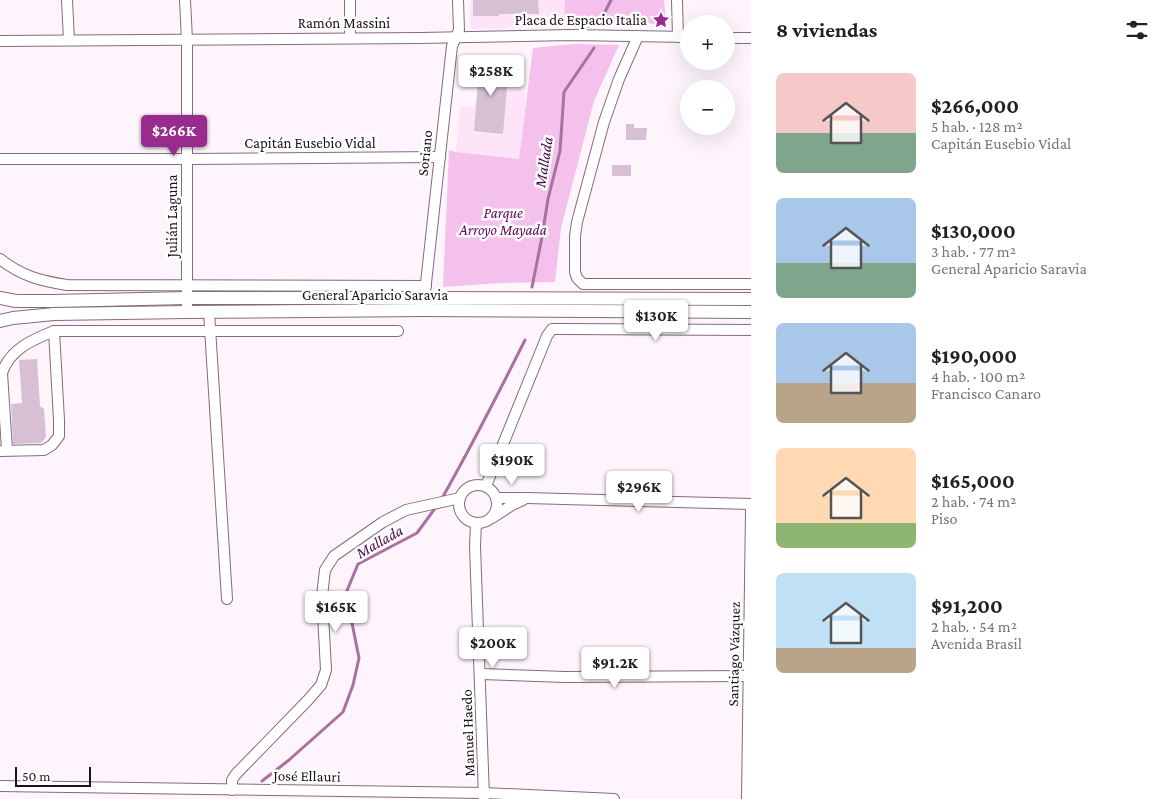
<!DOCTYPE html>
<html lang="es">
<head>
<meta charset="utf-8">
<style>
  :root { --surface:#fff; --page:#f6f6f6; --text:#202124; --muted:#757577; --accent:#982c8e }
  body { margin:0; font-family:"Crimson Pro",serif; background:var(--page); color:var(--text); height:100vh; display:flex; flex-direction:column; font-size:19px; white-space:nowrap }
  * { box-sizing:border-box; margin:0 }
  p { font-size:16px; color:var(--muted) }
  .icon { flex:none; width:28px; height:28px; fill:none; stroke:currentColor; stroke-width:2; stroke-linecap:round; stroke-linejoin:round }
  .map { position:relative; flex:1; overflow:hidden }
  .side { display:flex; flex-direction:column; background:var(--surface); width:425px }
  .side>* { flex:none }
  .buttons { position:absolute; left:680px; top:15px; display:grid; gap:10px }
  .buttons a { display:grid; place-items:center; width:55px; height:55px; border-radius:50%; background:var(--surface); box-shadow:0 5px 20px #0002; font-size:25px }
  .scale { position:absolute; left:15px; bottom:12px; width:76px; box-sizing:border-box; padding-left:5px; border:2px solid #1b131a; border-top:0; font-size:14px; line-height:18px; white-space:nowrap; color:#1b131a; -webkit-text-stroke:4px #fff; paint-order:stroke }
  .price { position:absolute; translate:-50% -42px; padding:0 11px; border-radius:5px; background:#fff; color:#222; font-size:16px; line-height:32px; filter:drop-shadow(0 1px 2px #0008) }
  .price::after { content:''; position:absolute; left:50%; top:30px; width:15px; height:11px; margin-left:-8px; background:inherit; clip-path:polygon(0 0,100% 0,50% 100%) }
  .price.on { background:var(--accent); color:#fff }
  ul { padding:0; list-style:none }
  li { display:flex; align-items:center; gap:15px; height:125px; padding:0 25px }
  li span { display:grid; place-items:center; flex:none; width:140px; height:100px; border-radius:8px; color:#555 }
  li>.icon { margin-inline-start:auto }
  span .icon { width:60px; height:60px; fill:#fffc; stroke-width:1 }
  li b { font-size:21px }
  h2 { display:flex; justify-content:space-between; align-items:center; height:60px; padding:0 25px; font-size:21px }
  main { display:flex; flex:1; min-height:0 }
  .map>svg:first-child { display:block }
  .built { fill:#fde4f9 }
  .green { fill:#f3c1eb }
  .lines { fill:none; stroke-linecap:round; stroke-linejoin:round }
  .stream { stroke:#a871a0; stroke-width:3 }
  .building { fill:#d8c0d4 }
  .minor-casing { stroke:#826c7e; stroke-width:12 }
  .major-casing { stroke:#826c7e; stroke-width:14 }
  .minor { stroke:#fff; stroke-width:10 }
  .major { stroke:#fff; stroke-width:12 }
  .labels { text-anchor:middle; stroke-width:5; stroke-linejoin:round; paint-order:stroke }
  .poi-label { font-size:15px; fill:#1b131a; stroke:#fff; text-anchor:end }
  .street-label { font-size:15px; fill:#1b131a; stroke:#fff }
  .park-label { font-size:15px; font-style:italic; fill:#63075c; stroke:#fff }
  .water-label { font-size:16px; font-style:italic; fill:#4b0846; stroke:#fff }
</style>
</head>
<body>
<main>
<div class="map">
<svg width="751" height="799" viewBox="0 0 751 799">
  <rect width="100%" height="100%" fill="#fef4fc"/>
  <g class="built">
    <path d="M470,0h95l-1,27 -94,2z"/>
    <path d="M480,60l29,3 -1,7h16l1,38 -6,51 -63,-7 4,-46 15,1z"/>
  </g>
  <g class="green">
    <path d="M565,0h99l2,23 -102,4z"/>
    <path d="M574,44l45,1 -25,56 -33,127 -6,54 -54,1 -58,4 6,-137 7,2 63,7 14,-111z"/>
  </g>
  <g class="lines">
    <g class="stream">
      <path d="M603,16l8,-16"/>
      <path d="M532,287l10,-50 6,-38 12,-48 4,-59 30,-44"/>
      <path d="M441,500c30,-53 57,-106 84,-160"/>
      <path d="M262,781l27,-21 54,-48 10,-27 6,-27 -13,-65 12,-29 59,-31 19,-26"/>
    </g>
  </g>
  <g class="building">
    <path d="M473,0h65l1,14h-40v2h-26z"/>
    <rect x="581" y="16" width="9" height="12"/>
    <path d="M480,60l29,3 -6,71 -29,-3z"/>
    <path d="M626,124h8v4h13l-1,12h-20z"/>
    <rect x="612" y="165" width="19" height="11"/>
    <path d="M37,359l3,47 4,3 2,28 -5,6 -28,1 -2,-40 11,-1 -3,-43z"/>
  </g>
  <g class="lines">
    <g class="minor-casing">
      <g id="minor">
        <path d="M67,0l2,40"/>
        <path d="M185,0l2,40v272"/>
        <path d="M350,0v38"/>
        <path d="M677,0l1,37"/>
        <path d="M638,36l-19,43 -15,43 -27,100 -2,14v36l2,6 6,6h168"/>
        <path d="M726,38h25"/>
        <path d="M0,41l420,-3 151,-3 118,2"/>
        <path d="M0,159h187l253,-2"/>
        <path d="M0,259c21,17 41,22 67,26l359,1"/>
        <path d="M425,292l27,-246 7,-16 -1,-30"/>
        <path d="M209,312l18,287"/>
        <path d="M7,450l-5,-77c8,-24 30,-33 52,-42h344"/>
        <path d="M0,451l44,-1 8,-5 7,-9v-16l-5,-89"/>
        <circle cx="478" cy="504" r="19"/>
        <path d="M486,486l61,-150 5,-7h10l189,1"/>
        <path d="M496,498h31l224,6"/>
        <path d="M492,518l20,-13 11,-5"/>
        <path d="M476,523l-1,23 9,252"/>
        <path d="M481,674l84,3 186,-1"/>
        <path d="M0,786l485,7 129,6"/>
        <path d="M232,790v-10l4,-6 72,-74 13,-15 5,-15 -4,-74 3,-26 9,-14 49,-34 23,-12 54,-12"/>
        <path d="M747,799l4,-289"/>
      </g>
    </g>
    <g class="major-casing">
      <g id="major">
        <path d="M0,298l16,3h37l134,-3h237l327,1"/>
        <path d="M0,321l13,-3 41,-4 133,-2 236,-2 328,2"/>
      </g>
    </g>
    <use href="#minor" class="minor"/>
    <use href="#major" class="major"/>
  </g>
  <defs>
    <g id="sight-bare" transform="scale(1.35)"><path d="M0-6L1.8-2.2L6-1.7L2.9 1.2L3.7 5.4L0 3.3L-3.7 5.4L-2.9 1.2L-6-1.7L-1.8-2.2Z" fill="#982c8e" stroke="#fff" stroke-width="2.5" paint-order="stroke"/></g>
  </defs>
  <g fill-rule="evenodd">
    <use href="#sight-bare" x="661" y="20"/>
  </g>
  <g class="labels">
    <g class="poi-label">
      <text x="647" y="25">Placa de Espacio Italia</text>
    </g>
    <g class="street-label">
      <text x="344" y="28">Ramón Massini</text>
      <text x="310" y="148">Capitán Eusebio Vidal</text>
      <text transform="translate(425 153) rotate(-84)" y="5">Soriano</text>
      <text transform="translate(172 216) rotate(-90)" y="5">Julián Laguna</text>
      <text x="375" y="300">General Aparicio Saravia</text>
      <text transform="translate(734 654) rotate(-89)" y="5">Santiago Vázquez</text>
      <text transform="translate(468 733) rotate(-92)" y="5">Manuel Haedo</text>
      <text transform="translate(307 776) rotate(1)" y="5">José Ellauri</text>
    </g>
    <g class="park-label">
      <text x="503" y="218">Parque<tspan x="503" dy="17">Arroyo Mayada</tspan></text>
    </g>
    <g class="water-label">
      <text transform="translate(543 162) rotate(-81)" y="6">Mallada</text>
      <text transform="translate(379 541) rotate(-30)" y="6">Mallada</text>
    </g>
  </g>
</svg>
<div class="buttons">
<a>+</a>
<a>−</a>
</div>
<div class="scale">50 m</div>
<b class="price" style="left:491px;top:97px">$258K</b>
<b class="price on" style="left:174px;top:157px">$266K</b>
<b class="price" style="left:656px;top:342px">$130K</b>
<b class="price" style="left:512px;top:486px">$190K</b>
<b class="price" style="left:639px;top:513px">$296K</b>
<b class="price" style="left:336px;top:633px">$165K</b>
<b class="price" style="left:493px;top:669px">$200K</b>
<b class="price" style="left:615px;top:689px">$91.2K</b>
</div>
<section class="side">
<h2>8 viviendas<svg class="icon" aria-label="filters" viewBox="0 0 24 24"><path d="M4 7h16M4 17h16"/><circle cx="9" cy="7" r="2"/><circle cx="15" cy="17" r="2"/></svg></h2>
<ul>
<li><span style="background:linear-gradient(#f6c9c9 60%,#7fa58c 0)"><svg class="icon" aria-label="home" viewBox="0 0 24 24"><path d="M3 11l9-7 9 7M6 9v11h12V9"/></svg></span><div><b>$266,000</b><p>5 hab. · 128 m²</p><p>Capitán Eusebio Vidal</p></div></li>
<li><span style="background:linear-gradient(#a9c7e8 65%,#7fa58c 0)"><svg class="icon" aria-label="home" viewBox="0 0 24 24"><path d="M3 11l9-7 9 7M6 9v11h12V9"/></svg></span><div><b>$130,000</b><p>3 hab. · 77 m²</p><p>General Aparicio Saravia</p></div></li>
<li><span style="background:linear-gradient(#a9c7e8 60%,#b9a48a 0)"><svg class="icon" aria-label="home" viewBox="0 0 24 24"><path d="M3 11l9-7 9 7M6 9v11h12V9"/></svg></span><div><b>$190,000</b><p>4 hab. · 100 m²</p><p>Francisco Canaro</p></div></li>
<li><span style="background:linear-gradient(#ffd9b3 75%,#8fb573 0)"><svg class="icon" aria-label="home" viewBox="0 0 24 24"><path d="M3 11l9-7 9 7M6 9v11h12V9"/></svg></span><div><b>$165,000</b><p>2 hab. · 74 m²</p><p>Piso</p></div></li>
<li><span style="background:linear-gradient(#bfe0f5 75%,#b9a48a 0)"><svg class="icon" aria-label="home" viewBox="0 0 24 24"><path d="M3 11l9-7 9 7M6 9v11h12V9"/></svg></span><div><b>$91,200</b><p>2 hab. · 54 m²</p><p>Avenida Brasil</p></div></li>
</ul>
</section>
</main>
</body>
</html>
